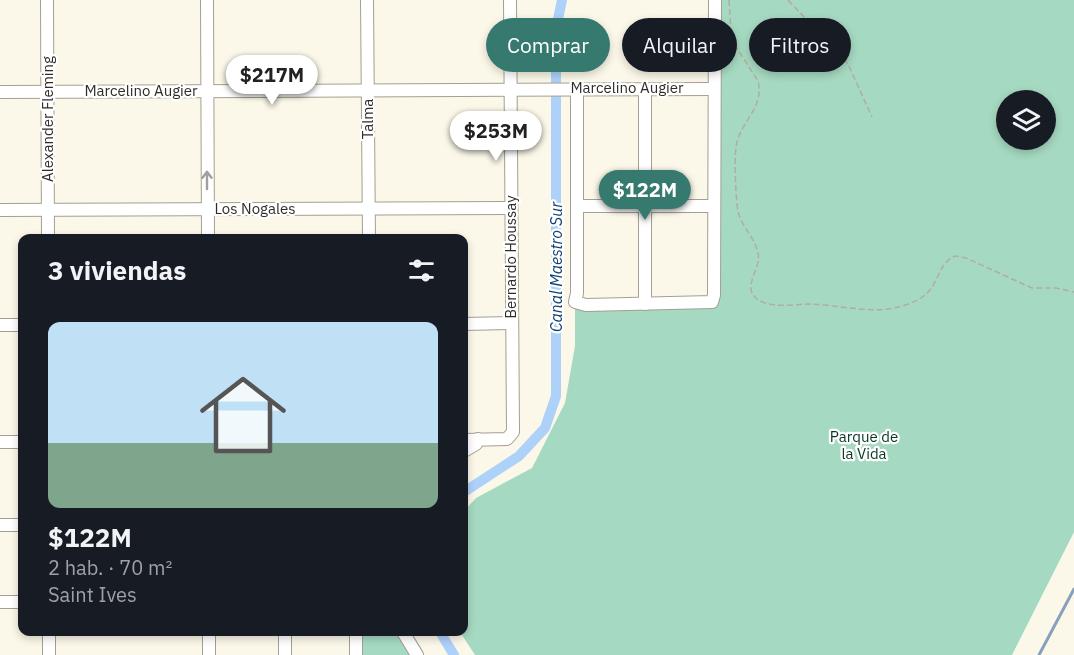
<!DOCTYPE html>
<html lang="es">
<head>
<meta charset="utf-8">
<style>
  :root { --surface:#171b24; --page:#20242c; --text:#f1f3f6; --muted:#9ea1a6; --line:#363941; --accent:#367a6f }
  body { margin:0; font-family:"IBM Plex Sans",sans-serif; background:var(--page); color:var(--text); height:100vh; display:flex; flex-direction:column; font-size:22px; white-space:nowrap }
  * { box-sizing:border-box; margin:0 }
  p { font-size:20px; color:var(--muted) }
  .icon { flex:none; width:33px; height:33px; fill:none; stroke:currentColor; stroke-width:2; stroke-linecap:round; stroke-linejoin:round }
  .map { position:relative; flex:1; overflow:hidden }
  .drawer { position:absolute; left:18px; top:234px; width:450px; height:402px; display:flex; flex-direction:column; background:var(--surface); border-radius:12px; box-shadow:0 3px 9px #0003 }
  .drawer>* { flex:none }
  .guide { position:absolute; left:486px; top:18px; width:498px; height:54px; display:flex; gap:12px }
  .fabs { position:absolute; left:996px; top:90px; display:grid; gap:12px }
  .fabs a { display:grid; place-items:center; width:60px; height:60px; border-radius:50%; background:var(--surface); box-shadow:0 3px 9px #0003; font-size:30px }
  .price { position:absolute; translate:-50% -51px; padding:0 14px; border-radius:21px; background:#fff; color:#222; font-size:20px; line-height:39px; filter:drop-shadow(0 2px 3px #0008) }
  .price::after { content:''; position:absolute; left:50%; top:36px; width:18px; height:14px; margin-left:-9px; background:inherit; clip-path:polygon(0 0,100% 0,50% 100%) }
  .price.current { background:var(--accent); color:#fff }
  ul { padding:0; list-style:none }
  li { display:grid; align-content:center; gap:12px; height:318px; padding:0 30px }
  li+li { border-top:2px solid var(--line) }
  li span { display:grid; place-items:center; height:186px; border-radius:12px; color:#555 }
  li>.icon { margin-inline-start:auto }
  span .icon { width:108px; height:108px; fill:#fffc; stroke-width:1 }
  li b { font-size:26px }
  h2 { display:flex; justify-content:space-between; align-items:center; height:72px; padding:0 30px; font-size:26px }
  .tag { padding:0 21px; border-radius:27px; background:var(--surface); box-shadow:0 3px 9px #0003; font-size:21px; line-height:54px }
  .tag.current { background:var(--accent); color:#fff }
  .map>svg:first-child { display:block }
  .green { fill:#a6d9c1; fill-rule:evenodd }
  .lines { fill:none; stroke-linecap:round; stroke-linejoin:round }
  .stream { stroke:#88a0bb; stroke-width:3 }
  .canal { stroke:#aed1fa; stroke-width:10 }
  .minor-casing { stroke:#a39f92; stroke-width:14 }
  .path { stroke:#b0ada2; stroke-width:1.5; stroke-dasharray:6 3; stroke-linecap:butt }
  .minor { stroke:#fff; stroke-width:12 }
  .oneway { stroke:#a1a09e }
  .labels { text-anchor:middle; stroke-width:4.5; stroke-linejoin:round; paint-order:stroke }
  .street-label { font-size:15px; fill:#2f2d28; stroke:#fff }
  .park-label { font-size:15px; fill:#063726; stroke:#fff }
  .water-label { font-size:16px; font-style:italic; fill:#114172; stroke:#fff }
</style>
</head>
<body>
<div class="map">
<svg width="1074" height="655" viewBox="0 0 1074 655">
  <rect width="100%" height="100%" fill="#fbf8e9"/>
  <g class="green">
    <path d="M715,0h359v532l-62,123h-537l-15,-23h4v-121l12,-13 56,-30 33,-65 10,-57v-44l133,1zM1006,100h40v40h-40z"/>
    <path d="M361,632h36l13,23h-48z"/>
  </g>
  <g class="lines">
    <path class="stream" d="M1039,655l35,-66"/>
    <g class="canal">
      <path d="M464,492l55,-36 26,-28 11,-32v-367l6,-29"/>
      <path d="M440,632l14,23"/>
    </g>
    <g class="minor-casing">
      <g id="minor">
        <path d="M47,0l1,238"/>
        <path d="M207,0l1,238"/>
        <path d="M367,0l2,238"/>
        <path d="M577,89v204l-2,9 11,3 126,-3 2,-7 1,-295"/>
        <path d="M645,89v215"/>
        <path d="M0,92l714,-3"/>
        <path d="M577,206h137"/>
        <path d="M0,210l511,-2"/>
        <path d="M464,324l47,-1"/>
        <path d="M0,325h22"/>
        <path d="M464,440l43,-1 6,-7 -3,-432"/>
        <path d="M0,442h22"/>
        <path d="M464,451l12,-7 2,-5"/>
        <path d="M0,525h22"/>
        <path d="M0,602h22"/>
        <path d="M49,632v23"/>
        <path d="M209,632v23"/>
        <path d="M403,632l14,23"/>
        <path d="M285,655v-23"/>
        <path d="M356,655v-23"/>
      </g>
    </g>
    <g class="path">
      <path d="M729,0l2,32 2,10 25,39c7,28 -20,42 -22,67 -2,12 0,53 2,64 4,15 17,26 20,41 4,15 -17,34 -1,46 3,2 9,5 12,5 13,3 28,0 42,0 23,1 55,8 77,5 13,-2 32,-7 41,-18 10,-11 11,-30 27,-35l10,2 66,30h24l18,4"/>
      <path d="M788,0l60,64 24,53"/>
    </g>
    <use href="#minor" class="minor"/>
  </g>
  <defs><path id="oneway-shaft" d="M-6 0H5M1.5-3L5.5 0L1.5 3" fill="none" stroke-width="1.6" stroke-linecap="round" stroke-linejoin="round" transform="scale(1.5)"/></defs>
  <use class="oneway" href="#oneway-shaft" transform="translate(207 180) rotate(-90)"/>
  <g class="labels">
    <g class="street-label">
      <text x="627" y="93">Marcelino Augier</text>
      <text x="141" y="96">Marcelino Augier</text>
      <text transform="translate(48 119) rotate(-90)" y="5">Alexander Fleming</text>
      <text transform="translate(368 119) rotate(-90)" y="5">Talma</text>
      <text x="255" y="214">Los Nogales</text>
      <text transform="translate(511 257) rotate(-90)" y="5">Bernardo Houssay</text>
    </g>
    <g class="park-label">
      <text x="864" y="442">Parque de<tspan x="864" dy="17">la Vida</tspan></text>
    </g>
    <g class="water-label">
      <text transform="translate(556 267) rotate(-90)" y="6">Canal Maestro Sur</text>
    </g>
  </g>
</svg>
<div class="fabs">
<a><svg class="icon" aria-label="layers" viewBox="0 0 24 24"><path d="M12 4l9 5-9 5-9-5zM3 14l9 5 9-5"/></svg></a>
</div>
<b class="price" style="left:272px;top:106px">$217M</b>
<b class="price" style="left:496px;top:162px">$253M</b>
<b class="price current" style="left:645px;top:221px">$122M</b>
<div class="guide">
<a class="tag current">Comprar</a>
<a class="tag">Alquilar</a>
<a class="tag">Filtros</a>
</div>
<section class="drawer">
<h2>3 viviendas<svg class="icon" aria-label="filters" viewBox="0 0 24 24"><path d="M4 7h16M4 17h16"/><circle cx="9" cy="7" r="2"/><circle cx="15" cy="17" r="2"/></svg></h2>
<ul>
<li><span style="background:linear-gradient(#bfe0f5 65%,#7fa58c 0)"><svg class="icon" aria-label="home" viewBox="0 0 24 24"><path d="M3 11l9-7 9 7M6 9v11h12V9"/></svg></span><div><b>$122M</b><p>2 hab. · 70 m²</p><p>Saint Ives</p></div></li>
</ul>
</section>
</div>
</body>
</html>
